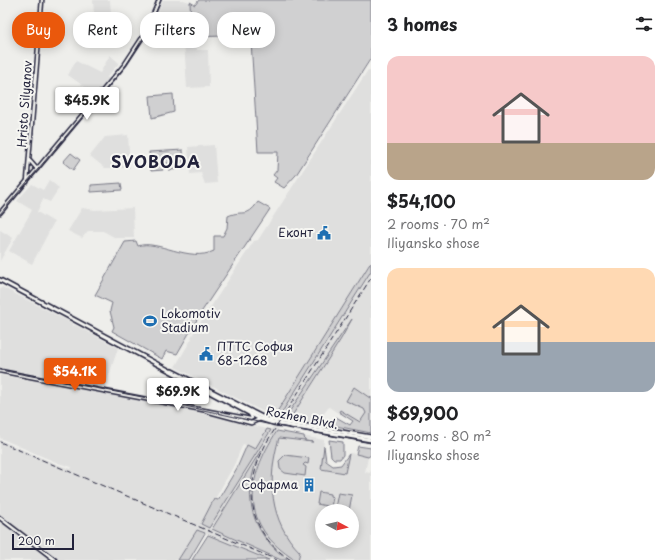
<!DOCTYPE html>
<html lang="en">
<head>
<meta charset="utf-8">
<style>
  :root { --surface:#fff; --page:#f2f2f2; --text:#202124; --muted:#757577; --accent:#ea580c }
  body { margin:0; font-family:"Playpen Sans",sans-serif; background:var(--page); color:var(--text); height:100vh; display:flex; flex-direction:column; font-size:15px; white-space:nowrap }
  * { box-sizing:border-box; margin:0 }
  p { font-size:13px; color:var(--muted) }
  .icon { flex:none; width:22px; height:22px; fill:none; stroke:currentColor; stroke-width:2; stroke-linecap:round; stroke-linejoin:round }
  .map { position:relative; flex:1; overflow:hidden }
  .drawer { display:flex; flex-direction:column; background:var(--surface); width:300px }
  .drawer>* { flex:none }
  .top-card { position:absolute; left:12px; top:12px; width:299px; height:36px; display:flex; gap:8px }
  .needle { width:26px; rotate:97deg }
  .controls { position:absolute; left:315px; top:504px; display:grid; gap:8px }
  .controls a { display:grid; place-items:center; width:44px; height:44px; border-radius:50%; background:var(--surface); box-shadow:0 2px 10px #0003; font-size:20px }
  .scale { position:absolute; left:12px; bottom:10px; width:62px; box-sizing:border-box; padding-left:4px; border:2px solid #22223b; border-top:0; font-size:11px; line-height:14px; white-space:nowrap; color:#22223b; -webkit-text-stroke:3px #f6f6f2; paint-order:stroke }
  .price { position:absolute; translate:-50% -34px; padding:0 9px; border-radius:4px; background:#fff; color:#222; font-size:13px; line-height:26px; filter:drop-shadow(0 1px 2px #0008) }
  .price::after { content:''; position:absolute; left:50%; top:24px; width:12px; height:9px; margin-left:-6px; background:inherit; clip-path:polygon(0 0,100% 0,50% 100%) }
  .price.current { background:var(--accent); color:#fff }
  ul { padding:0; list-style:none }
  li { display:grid; align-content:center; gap:8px; height:212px; padding:0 16px }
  li span { display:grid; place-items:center; height:124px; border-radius:12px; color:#555 }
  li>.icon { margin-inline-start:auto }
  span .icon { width:72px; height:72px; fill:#fffc; stroke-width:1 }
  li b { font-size:17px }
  h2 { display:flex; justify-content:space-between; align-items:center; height:48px; padding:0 16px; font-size:17px }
  .tag { padding:0 14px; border-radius:16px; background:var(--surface); box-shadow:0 2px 10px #0003; font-size:14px; line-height:36px }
  .tag.current { background:var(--accent); color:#fff }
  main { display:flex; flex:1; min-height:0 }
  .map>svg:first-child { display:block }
  .built { fill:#dfdfde; fill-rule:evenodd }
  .green { fill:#d0d0d1; stroke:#797986 }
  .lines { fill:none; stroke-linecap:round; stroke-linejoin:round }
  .secondary-casing { stroke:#22223b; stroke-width:5.5 }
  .primary-casing { stroke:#22223b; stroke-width:6 }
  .secondary { stroke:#f6f6f2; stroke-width:2.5 }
  .primary { stroke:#f6f6f2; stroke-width:3 }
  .tram { stroke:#22223b; stroke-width:1 }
  .rail { stroke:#22223b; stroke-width:1; stroke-dasharray:6 3; stroke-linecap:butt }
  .labels { text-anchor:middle; stroke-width:4; stroke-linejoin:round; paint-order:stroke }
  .street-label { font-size:12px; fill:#22223b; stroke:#f6f6f2 }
  .poi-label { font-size:12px; fill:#22223b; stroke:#f6f6f2; text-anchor:end }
  .district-label { font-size:16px; font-weight:bold; letter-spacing:1px; fill:#22223b; stroke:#f6f6f2 }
</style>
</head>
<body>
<main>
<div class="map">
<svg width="371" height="560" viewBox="0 0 371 560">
  <rect width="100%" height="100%" fill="#eeeeeb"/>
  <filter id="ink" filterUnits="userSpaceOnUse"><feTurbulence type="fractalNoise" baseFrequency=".025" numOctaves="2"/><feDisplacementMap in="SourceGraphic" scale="8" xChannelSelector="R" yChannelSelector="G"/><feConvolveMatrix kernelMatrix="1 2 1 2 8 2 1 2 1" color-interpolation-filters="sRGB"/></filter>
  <g filter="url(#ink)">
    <g class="built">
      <path d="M93,0h17l1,13 -3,17 -7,-1 -2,3 -7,-4 2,-13z"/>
      <path d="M163,0h20l7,2 1,21 -5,1 1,8 -31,2 -6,-3z"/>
      <path d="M184,42h7l2,5h4v3h11l1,37 -22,1z"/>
      <path d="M110,55l9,8 -12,14 2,2 -13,16 -28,-20 8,-14 24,12z"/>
      <path d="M368,70l3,2v190l-96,153 -7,-1 -93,-47 17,-29 -1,-1 63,-96 4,-1z"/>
      <path d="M128,135l2,33h-25l-15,-12 15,-19z"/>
      <path d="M214,145l3,38 -12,1 -4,-11 -11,1 -2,-27z"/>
      <path d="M49,180l10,8 -9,14 -7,-3 -6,13 17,10 -22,42 -23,-13 23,-41 -15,-9 15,-17 11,6z"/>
      <path d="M82,208l13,2 38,-2 1,30h-18l-13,-7h-15l-6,7 -14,-7z"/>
      <path d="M0,230l13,8 -13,23z"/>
      <path d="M371,271v158l-31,-19 -2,3 -9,-6 -13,16 -26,-4 51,-80 8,-16 -74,111 -15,26 -7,22 1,24 9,23 16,20 16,11h-7l-14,-11 -14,-17 -6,-15 -4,-26 1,-13 8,-24 -47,74 -2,-2z"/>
      <path d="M2,287l70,36 1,3 2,-1 43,23 -13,39 -105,-19v-79z"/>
      <path d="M0,375l80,13 72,15 18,-28 19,9 -8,24 86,21 -12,20 -12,-5 -9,21 -33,59 80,36h-12l-72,-30 -19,30h-178v-120l56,24 15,5 1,-2 -14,-4 -58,-25z"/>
      <path d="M280,432l44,8 -3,29 23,4 5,-20 7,1 2,-8 12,2 -5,24 5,1 1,-3v90h-73l2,-8 -15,-16 -11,-29 -2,-38zM322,511h30v30h-30z"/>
    </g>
    <g class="green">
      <path d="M199,0h172v58l-75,117 -12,13 -10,-6 3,-4 -4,-3 4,-5 1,-18h-20l-7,-111c-6,-5 -12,-13 -21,-12l-5,7 -38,1 -1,-14h5l-1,-21 5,3z"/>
      <path d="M173,94l1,18 -22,6 -2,-22z"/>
      <path d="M183,150l1,19 -15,1 -1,-7 -5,1v6l-12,1 -2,-19z"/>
      <path d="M71,153l9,7 -7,10 -10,-8z"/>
      <path d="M121,183l1,7 -31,2v-7z"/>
      <path d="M258,202l12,7 -68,102 -25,43 -11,-3 -4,8 -50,-28 2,-4 -4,-16 2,-8 -17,-8 30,-53 11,-1 2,5c19,-7 51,17 76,5v-15h9l4,-8 1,-12c16,-7 18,3 30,-14z"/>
      <path d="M371,262v9l-92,146 -4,-2z"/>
      <path d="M352,319l-11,20 -51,80 -5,-1z"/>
      <path d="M189,384l4,3c4,6 1,13 -5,17l-5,-2z"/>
      <path d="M354,387l16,11 1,-1v36l-40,-8 5,-8 14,8 3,-4 -14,-9 1,-2 20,12 6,-9 -2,-4 -18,-8z"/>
      <path d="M267,429l4,1 -62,98 -8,-4 13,-25 4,1 19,-32 10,-23 8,4z"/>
      <path d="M277,431l27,5 1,5 8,1 -34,-4c-12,41 -10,83 21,114l-2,8h-3c-55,-35 -50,-80 -18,-129z"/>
      <path d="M329,440l14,2v13l-3,4h-6l-3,-3z"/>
      <path d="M324,446l2,15 7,5 8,-1 8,-11 -4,19 -24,-4z"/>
      <path d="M358,446l13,2v7l-3,2 -12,-3z"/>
      <path d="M261,450c-20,44 -12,81 27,110h-7l-69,-31z"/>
      <path d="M285,455l24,3 -1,6 -3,-1 -2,2 3,2 -1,9 -20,-3 -5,-4 -1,-8z"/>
      <path d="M319,492l11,2v2l3,1 -2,10 -14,-3z"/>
      <path d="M338,493l14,2 -3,16 -14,-3z"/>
      <path d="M197,530l8,3 -16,27h-11z"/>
      <path d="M208,535l61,25h-77z"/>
    </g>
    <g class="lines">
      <g class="secondary-casing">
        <g id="secondary">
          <path d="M30,161l7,8"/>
          <path d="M27,182l15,-182"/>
          <path d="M0,213l125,-149 21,-32 13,-32"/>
          <path d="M0,371l250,48 2,-1 -2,-4"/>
          <path d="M206,411l45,12 9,-4"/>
          <path d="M0,518l55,42"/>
        </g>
      </g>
      <g class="primary-casing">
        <g id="primary">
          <path d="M0,280l260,139 13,4 98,17"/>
          <path d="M172,371l94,48 105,18"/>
        </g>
      </g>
      <use href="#secondary" class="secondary"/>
      <use href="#primary" class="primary"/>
      <g class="tram">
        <path d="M0,214l126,-149 21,-33 14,-32"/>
        <path d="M0,370l153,29 114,25 104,19"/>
      </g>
      <g class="rail">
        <path d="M0,442l277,118"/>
        <path d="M291,560c-46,-29 -48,-75 -23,-120l103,-162"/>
      </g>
    </g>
  </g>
  <defs>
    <g id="civic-bare" transform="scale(1.08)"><path d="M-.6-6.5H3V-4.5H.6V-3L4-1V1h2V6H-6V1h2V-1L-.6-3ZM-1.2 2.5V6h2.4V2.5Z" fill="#1f6fb2" stroke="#f6f6f2" stroke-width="2.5" paint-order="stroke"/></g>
    <g id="stadium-bare" transform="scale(1.08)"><path d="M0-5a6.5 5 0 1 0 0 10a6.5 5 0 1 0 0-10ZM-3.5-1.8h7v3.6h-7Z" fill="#1f6fb2" stroke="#f6f6f2" stroke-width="2.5" paint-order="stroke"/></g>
    <g id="building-bare" transform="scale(1.08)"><path d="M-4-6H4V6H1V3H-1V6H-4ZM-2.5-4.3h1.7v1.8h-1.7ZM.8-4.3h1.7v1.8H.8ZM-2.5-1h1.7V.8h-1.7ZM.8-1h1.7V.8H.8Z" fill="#1f6fb2" stroke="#f6f6f2" stroke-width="2.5" paint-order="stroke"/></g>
  </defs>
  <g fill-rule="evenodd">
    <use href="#civic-bare" x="324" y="233"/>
    <use href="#stadium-bare" x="150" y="321"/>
    <use href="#civic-bare" x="206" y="354"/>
    <use href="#building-bare" x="309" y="485"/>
  </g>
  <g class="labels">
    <g class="street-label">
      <text transform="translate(25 104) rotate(-86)" y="4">Hristo Silyanov</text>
      <text transform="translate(302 418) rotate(11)" y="4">Rozhen Blvd.</text>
    </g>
    <g class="poi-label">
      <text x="313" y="237">Еконт</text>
      <text x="161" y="318" text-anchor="start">Lokomotiv<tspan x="161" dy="14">Stadium</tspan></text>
      <text x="217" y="351" text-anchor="start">ПТТС София<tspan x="217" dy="14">68-1268</tspan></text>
      <text x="298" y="489">Софарма</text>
    </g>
    <g class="district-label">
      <text x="156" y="168">SVOBODA</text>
    </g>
  </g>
</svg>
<div class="controls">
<a><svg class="needle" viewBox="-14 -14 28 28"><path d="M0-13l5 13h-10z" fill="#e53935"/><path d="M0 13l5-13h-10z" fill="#757577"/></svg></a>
</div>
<div class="scale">200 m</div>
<b class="price" style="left:87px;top:121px">$45.9K</b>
<b class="price current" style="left:75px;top:392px">$54.1K</b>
<b class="price" style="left:178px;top:412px">$69.9K</b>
<div class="top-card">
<a class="tag current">Buy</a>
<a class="tag">Rent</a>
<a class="tag">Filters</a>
<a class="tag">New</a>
</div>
</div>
<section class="drawer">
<h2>3 homes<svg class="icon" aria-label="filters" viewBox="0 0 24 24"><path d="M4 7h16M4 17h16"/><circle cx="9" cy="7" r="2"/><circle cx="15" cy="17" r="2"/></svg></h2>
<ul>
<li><span style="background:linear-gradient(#f6c9c9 70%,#b9a48a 0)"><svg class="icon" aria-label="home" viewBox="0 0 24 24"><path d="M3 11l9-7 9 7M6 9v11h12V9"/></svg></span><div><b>$54,100</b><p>2 rooms · 70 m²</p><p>Iliyansko shose</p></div></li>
<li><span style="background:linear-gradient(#ffd9b3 60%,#9aa5b1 0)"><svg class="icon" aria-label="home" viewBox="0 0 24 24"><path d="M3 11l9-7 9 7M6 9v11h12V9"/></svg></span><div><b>$69,900</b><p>2 rooms · 80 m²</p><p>Iliyansko shose</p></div></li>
</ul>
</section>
</main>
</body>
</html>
